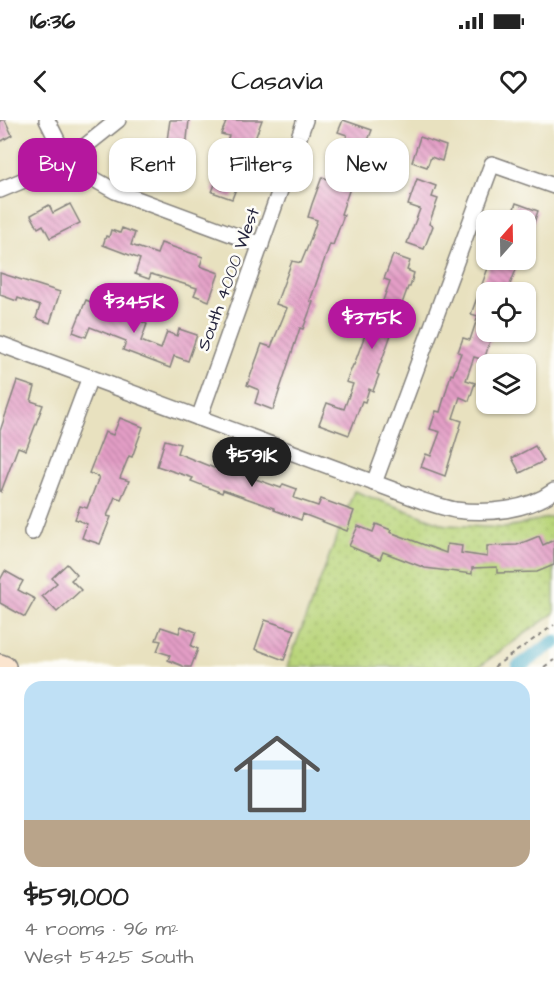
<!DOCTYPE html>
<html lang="en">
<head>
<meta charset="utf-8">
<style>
  :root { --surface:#fff; --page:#f2f2f2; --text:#222; --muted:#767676; --line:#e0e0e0; --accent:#b5179e }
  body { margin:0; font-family:"Architects Daughter",sans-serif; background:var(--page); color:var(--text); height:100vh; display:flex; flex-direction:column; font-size:22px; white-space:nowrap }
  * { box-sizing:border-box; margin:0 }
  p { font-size:20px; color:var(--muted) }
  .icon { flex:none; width:33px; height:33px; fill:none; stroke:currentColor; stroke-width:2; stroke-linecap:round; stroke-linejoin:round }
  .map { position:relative; height:547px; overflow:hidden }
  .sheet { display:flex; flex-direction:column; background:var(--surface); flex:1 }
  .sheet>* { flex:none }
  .guide { position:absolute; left:18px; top:18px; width:519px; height:54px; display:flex; gap:12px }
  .needle { width:39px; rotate:20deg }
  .controls { position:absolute; left:476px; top:90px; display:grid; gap:12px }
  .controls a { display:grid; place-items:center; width:60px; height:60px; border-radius:12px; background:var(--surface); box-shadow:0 2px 4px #0004; font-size:30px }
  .price { position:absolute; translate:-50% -51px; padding:0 14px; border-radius:21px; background:var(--accent); color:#fff; font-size:20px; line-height:39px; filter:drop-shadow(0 2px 3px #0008) }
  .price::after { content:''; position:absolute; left:50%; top:36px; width:18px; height:14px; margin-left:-9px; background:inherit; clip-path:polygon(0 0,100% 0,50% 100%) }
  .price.current { background:#222; color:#fff }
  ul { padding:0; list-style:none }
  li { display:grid; align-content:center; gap:12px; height:318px; padding:0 24px }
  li+li { border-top:2px solid var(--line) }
  li span { display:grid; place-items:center; height:186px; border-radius:18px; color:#555 }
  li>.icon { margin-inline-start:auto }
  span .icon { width:108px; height:108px; fill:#fffc; stroke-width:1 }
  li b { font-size:26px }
  .pill { padding:0 21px; border-radius:18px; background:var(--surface); box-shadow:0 2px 4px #0004; font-size:21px; line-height:54px }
  .pill.current { background:var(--accent); color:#fff }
  .status { display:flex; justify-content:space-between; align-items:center; height:42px; padding:0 30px; background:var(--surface); direction:ltr }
  .status svg { height:16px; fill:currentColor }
  header { display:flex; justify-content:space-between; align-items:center; height:78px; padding:0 24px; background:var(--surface); font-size:27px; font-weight:600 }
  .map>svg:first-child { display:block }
  .grass { fill:url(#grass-dots); stroke:#6e7c5b; stroke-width:1.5 }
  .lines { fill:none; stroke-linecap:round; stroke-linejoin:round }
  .canal { stroke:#47abc6; stroke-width:14 }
  .building { fill:url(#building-back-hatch) }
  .street-casing { stroke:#85827d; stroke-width:18 }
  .secondary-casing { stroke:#85827d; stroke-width:24 }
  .path { stroke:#85827d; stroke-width:2; stroke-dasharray:4.5 4.5; stroke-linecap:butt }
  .street { stroke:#fff; stroke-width:15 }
  .secondary { stroke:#fbe5cf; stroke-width:21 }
  .labels { text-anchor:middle; stroke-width:5; stroke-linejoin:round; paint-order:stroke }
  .street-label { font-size:18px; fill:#22223b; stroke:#fdfcf7 }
</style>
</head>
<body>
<div class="status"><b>16:36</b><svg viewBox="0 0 49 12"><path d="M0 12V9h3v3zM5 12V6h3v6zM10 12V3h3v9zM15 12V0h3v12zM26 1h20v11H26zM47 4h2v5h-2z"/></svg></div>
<header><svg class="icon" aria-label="back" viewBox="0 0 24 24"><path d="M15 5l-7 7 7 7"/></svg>Casavia<svg class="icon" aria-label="heart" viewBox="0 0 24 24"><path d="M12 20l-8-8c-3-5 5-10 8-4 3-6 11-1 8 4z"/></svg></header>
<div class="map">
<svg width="554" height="547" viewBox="0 0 554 547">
  <defs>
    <pattern id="grass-dots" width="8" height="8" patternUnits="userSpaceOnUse" patternTransform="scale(1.5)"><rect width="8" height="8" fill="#bad57b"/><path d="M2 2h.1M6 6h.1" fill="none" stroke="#a0b76b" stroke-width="1.8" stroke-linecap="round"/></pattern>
    <pattern id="building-back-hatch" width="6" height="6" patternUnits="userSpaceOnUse" patternTransform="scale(1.5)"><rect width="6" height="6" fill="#e49ec6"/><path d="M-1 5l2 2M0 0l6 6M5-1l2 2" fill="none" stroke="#b880a2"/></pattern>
  </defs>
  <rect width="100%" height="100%" fill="#fdfcf7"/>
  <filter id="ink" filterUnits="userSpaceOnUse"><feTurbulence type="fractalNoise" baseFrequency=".0167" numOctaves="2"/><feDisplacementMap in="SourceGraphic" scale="12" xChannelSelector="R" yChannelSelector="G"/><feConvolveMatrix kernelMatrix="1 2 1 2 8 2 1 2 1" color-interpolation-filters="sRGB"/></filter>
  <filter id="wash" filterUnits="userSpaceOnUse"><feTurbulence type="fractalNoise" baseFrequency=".008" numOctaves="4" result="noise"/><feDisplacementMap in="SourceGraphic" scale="24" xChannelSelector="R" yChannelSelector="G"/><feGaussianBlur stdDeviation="1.35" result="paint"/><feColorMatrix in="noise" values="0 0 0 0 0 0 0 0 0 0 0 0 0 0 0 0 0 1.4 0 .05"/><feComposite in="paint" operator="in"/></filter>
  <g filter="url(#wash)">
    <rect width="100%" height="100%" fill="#e8e1bf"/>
    <path class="grass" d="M354,371l92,34 59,3 46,-11 3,5v91l-76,54h-191z"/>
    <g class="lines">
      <path class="canal" d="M518,547l36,-25"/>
    </g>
    <g id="blocks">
      <g class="building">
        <path d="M0,0h5l7,15 -12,7z"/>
        <path d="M170,0h19l-3,29 -12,29 -22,-8 12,-31 3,1z"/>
        <path d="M227,0h35l-10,27 8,3 -13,35 -8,-4 -7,18 -20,-7 15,-40 -4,-1 6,-15 -8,-2z"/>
        <path d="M343,0l29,10 -15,39 6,2 -6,16 -6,-2 -10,29 3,1 -11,30 -3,-1 -20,57 3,1 -10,27 -3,-1 -27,82 -18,-7 4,-13 -12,-5 15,-41 9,3 16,-39 -11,-4 16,-43 9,2 7,-17 9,-26 -9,-3 4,-13 10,-27 9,3 16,-45 -9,-3z"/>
        <path d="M420,17l26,9 -4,15 -11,-4 -4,10 -15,-5z"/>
        <path d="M417,59l19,7 -4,11 6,2 -9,25 4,2 -9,23 -17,-6 13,-34 -12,-4z"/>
        <path d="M516,83l22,8 -11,32 -2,-1v-22h-15z"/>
        <path d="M70,84l10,19 -30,15 -7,-13 -5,3 -7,-13 18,-10 4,8z"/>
        <path d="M122,108l13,5 -4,12 26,9 4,-11 42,14 -3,9 19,7 -10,28 -15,-6 3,-7 -46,-14 -2,5 -14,-5 5,-15 -37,-14 3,-9 3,1 2,-7 9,3z"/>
        <path d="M393,135l17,6 -3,9 7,3 -4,14h-2l-31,87 2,1 -6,16 -4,-2 -4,13 -3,-1 -13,34 -30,-11 8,-21 17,6 9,-25 -7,-2 7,-17h1l12,-33 5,2 19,-53 -6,-2z"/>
        <path d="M491,140l7,3 2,-3h20l-13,32h-21v44l5,2 -7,22 -10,-3 -8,23 9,3 -6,18 -9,-4 -7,21 9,3 -17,55 -24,-9 5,-13 5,2 9,-24 -10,-3 6,-18 4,1 11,-38 2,1 8,-22 -3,-1 5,-14 7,2 8,-24 -7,-2z"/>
        <path d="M0,153l60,19 -10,31 -14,-5 4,-12 -22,-8 -1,3 -17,-6z"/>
        <path d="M86,180l34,14 3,-9 19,7 -3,8 8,4 -6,17 20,8 6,-17 10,4 2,-7 18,6 -9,26 -14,-5 -4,12 -47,-18 3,-9 -36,-14 -4,10 -13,-5z"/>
        <path d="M17,261l18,6 -4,14 12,4 -17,45 -8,-3 -17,45 -1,-1v-60z"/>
        <path d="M120,298l23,9 -11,30 -3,-1 -9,22 9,3 -8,18 -6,-2 -8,19 4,1 -11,27 -18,-6 5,-14 -12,-5 5,-13 7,2 12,-31 -10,-4 16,-41 8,3z"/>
        <path d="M165,320l15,4 -3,9 37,15 4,-9 15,6 -3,5 51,18 2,-4 14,5 -3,9 24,8 3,-7 33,12 -7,20 -44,-17 -2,6 -27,-10v-2l-51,-18 -1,3 -31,-12 2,-3 -36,-12z"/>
        <path d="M535,326l9,15 -24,12 -8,-15z"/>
        <path d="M376,404l15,6 -1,2 56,21 1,-9 15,2 -1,7 26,4v-11l30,-1 22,-9 4,9 11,-5v25l-17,7 -40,1v-6l-25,1v6l-47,-6 -42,-16 -3,7 -31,-13 9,-20 15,6z"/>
        <path d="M67,444l10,11 -6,5 10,10 -24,22 -15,-16 15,-13 -5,-5z"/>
        <path d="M5,451l18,10 -5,9 17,9 -10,18 -25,-14v-23z"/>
        <path d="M265,500l30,10 -11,30 -29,-11z"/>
        <path d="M181,506l15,6 -5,14 7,3 -7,18h-6l-17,-7 2,-5 -13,-4 4,-10 -5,-1 5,-13 18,6z"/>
      </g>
    </g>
  </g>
  <g filter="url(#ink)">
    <use href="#blocks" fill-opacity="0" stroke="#85827d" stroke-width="1.5"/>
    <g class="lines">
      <g class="street-casing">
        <g id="street">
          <path d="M47,0l11,22 11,17 23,19 23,13 146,54"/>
          <path d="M0,70l55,-23 14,-8 49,-39"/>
          <path d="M0,224l423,157c10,3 21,7 32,9 32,4 72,1 99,-19"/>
          <path d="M199,298l106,-298"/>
          <path d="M374,363l118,-319 62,22"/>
          <path d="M32,412l58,-155"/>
        </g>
      </g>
      <g class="secondary-casing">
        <path id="secondary" d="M0,545l5,2"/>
      </g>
      <g class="path">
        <path d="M494,547l60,-42"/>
        <path d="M544,547l10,-7"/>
      </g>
      <use href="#street" class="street"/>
      <use href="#secondary" class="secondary"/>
    </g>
  </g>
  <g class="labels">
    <g class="street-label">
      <text transform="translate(228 159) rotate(-70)" y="6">South 4000 West</text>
    </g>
  </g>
</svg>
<div class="controls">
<a><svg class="needle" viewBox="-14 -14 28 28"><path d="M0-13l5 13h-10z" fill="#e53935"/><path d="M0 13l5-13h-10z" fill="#767676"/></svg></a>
<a><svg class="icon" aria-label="locate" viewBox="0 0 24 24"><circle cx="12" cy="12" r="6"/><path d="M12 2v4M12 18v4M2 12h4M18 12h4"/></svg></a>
<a><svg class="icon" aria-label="layers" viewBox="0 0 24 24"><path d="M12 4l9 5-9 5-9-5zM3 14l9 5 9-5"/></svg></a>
</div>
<b class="price" style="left:134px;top:214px">$345K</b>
<b class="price" style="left:372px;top:230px">$375K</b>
<b class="price current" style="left:252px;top:368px">$591K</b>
<div class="guide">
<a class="pill current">Buy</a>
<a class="pill">Rent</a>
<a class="pill">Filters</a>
<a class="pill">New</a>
</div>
</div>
<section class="sheet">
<ul>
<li><span style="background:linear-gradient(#bfe0f5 75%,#b9a48a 0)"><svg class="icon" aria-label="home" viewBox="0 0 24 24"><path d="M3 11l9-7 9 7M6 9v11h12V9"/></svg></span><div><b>$591,000</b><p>4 rooms · 96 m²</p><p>West 5425 South</p></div></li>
</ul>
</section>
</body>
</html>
